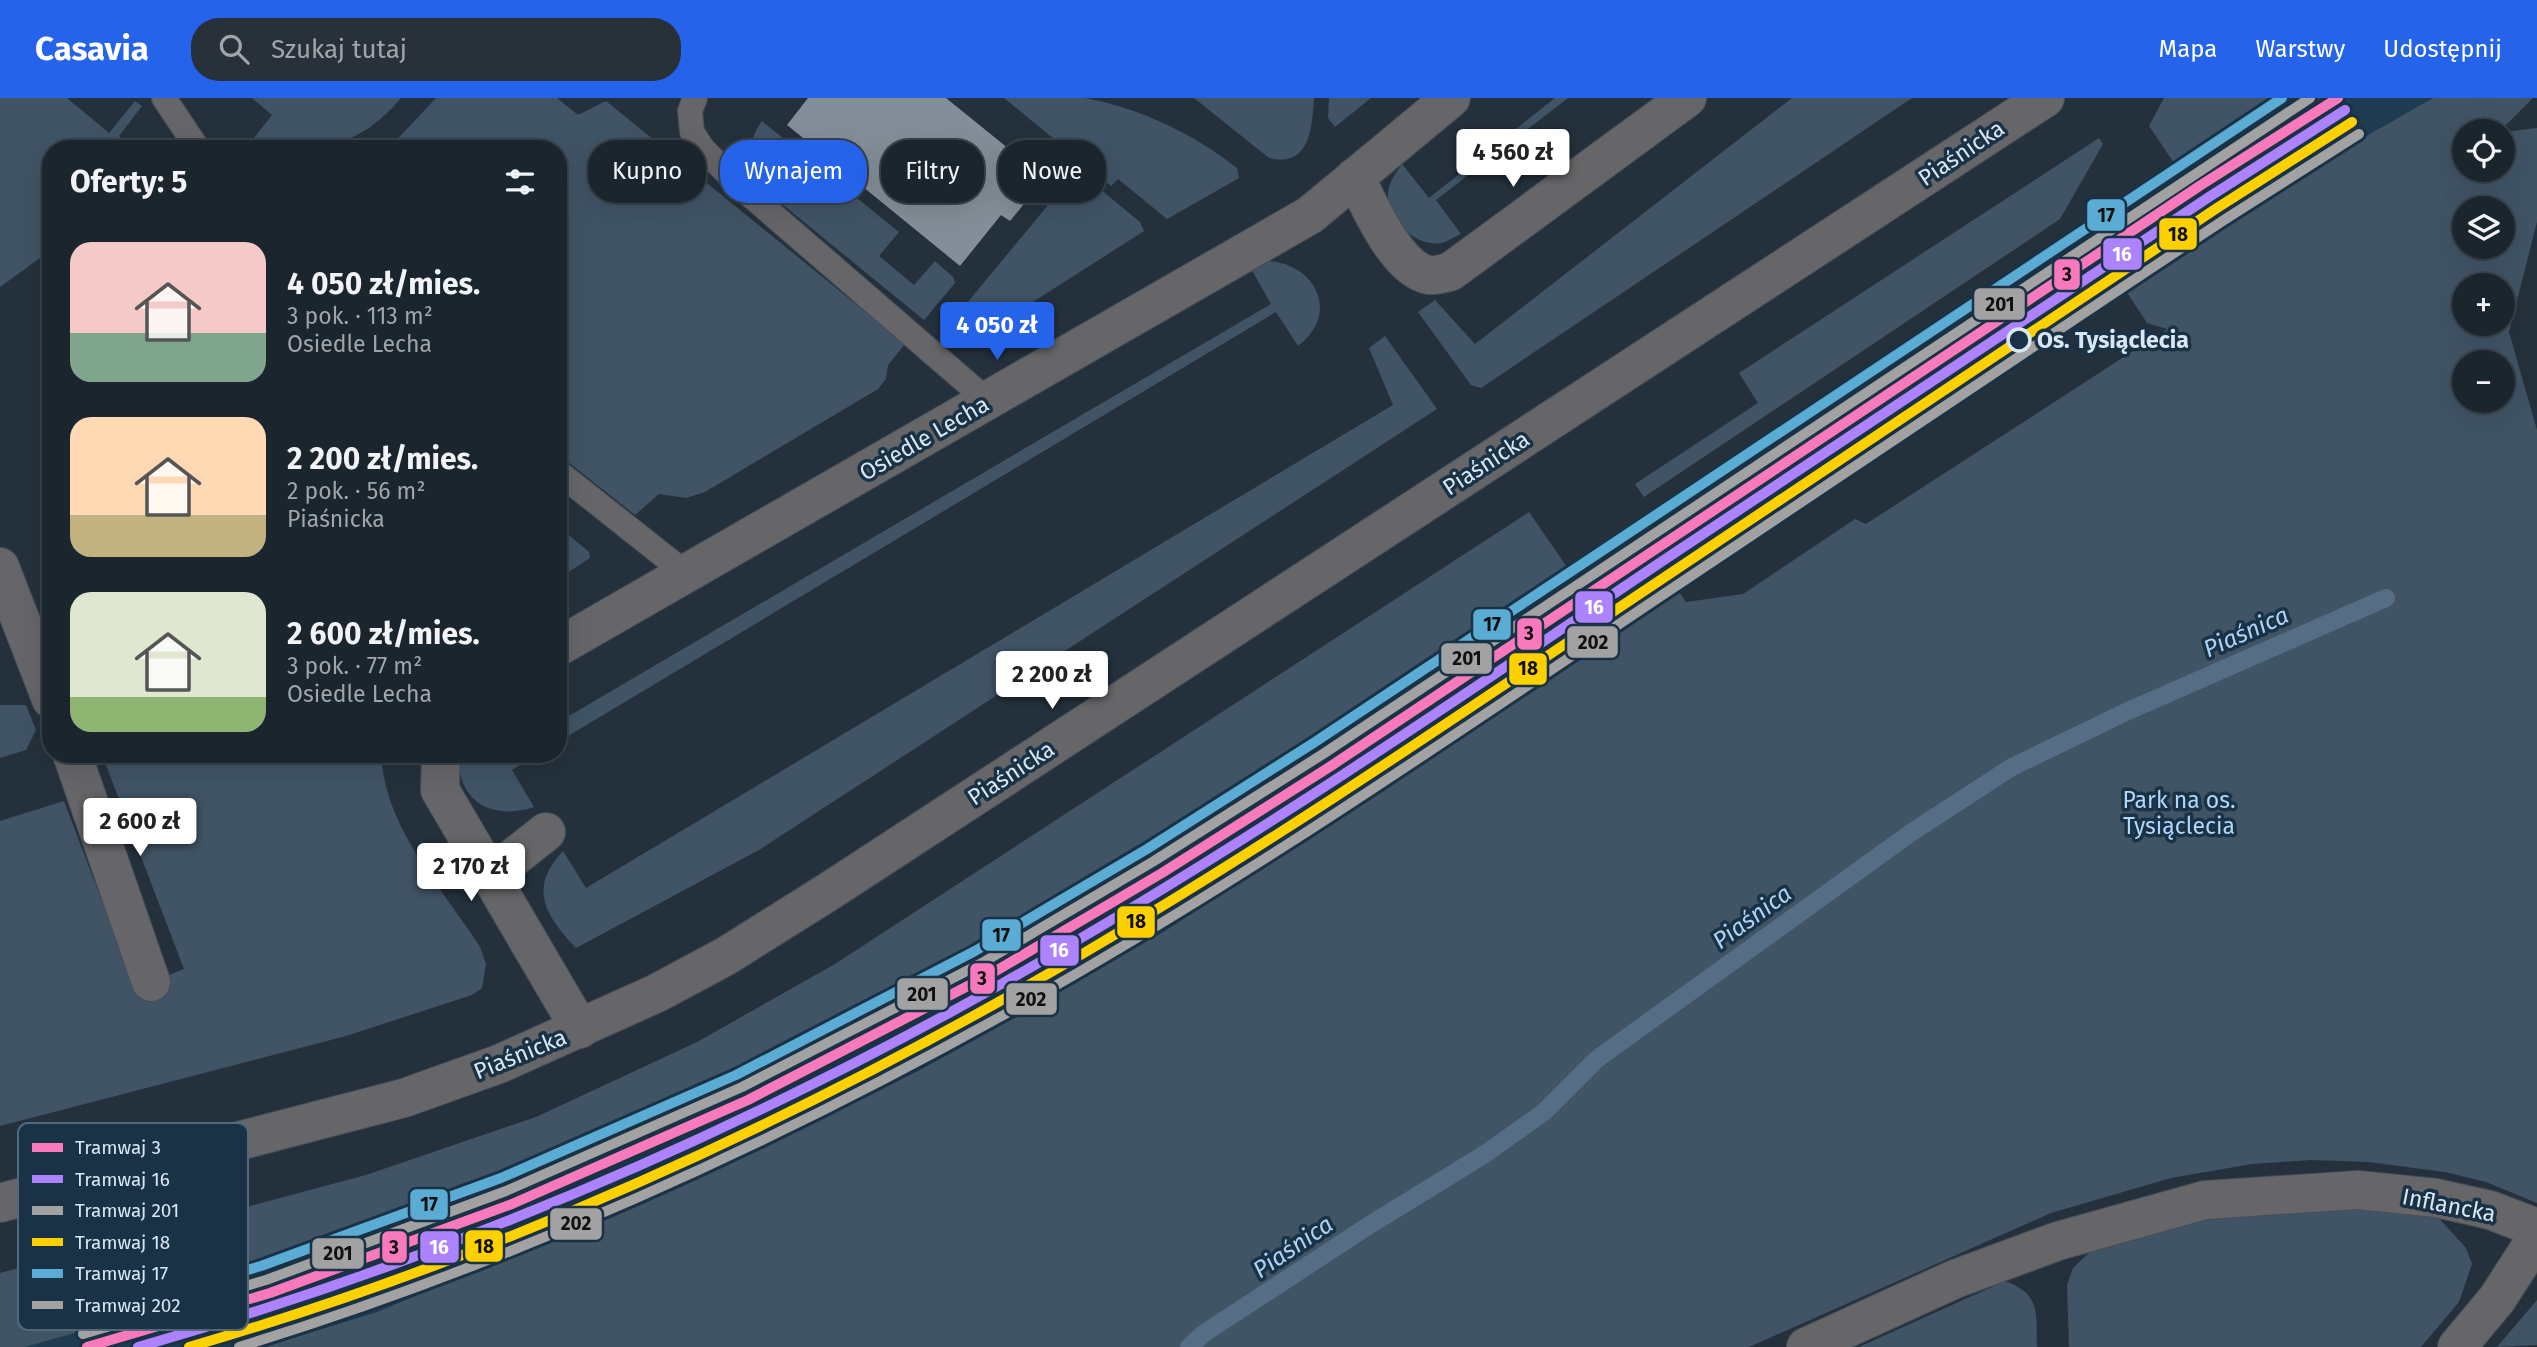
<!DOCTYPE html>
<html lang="pl">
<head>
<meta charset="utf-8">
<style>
  :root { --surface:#1b252d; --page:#283139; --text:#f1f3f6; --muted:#a0a5aa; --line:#394249; --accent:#2563eb }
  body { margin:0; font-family:"Fira Sans",sans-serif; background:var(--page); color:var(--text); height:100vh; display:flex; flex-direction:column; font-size:26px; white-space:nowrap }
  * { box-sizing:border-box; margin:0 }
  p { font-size:23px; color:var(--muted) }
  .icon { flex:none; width:38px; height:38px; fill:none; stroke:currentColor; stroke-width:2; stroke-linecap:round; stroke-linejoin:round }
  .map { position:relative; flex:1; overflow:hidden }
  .sheet { position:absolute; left:42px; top:42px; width:525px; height:623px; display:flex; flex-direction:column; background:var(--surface); border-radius:28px; box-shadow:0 7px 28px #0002,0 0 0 2px var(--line) }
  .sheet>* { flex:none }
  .top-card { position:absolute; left:588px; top:42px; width:665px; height:63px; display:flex; gap:14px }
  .fabs { position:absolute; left:2452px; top:21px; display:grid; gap:14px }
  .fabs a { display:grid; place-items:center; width:63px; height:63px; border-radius:50%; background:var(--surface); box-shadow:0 7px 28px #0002,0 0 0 2px var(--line); font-size:35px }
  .price { position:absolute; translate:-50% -60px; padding:0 16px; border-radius:7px; background:#fff; color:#222; font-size:23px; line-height:46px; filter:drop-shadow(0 2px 4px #0008) }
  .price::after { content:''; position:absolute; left:50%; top:42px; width:21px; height:16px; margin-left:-10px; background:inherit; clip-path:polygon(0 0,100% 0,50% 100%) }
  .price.current { background:var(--accent); color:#fff }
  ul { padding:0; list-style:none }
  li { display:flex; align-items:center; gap:21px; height:175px; padding:0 28px }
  li span { display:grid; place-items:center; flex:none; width:196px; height:140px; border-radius:21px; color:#555 }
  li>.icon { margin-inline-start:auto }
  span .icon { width:84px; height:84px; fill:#fffc; stroke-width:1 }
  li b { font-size:30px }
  h2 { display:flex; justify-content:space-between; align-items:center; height:84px; padding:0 28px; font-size:30px }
  .pill { padding:0 24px; border-radius:28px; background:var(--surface); box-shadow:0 7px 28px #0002,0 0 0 2px var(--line); font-size:24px; line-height:63px }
  .pill.current { background:var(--accent); color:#fff }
  header { display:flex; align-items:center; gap:42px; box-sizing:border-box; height:98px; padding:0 35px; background:var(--accent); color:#fff }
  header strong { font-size:33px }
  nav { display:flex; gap:38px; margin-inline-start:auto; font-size:24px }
  .search { width:490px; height:63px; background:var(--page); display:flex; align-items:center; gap:18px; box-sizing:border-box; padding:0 24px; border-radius:28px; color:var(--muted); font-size:26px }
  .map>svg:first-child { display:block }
  .built { fill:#1f3b52 }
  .green { fill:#405466; fill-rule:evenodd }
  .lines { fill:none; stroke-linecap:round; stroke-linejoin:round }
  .stream { stroke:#556e86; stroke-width:18 }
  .building { fill:#838e98 }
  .service-casing { stroke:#434e58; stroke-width:26 }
  .minor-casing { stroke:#434e58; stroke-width:40 }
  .service { stroke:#666669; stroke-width:24 }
  .minor { stroke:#666669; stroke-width:38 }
  .tram-1-casing { stroke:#1a3246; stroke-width:16 }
  .tram-2-casing { stroke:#1a3246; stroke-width:16 }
  .tram-3-casing { stroke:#1a3246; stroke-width:16 }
  .tram-4-casing { stroke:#1a3246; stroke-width:16 }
  .tram-5-casing { stroke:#1a3246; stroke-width:16 }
  .tram-6-casing { stroke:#1a3246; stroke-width:16 }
  .tram-1 { stroke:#f87abd; stroke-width:10 }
  .tram-2 { stroke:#ad82fd; stroke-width:10 }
  .tram-3 { stroke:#a2a2a2; stroke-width:10 }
  .tram-4 { stroke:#fdd100; stroke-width:10 }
  .tram-5 { stroke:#5bacd5; stroke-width:10 }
  .tram-6 { stroke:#a2a2a2; stroke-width:10 }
  .stop-dot { fill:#1a3246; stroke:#d9e7f5; stroke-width:3.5 }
  .labels { text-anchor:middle; stroke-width:7; stroke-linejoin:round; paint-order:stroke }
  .street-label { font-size:23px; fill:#d9e7f5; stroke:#1a3246 }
  .stop-label { font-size:23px; font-weight:bold; fill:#d9e7f5; stroke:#1a3246; text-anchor:start }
  .park-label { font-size:23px; fill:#b0d6f9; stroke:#1a3246 }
  .water-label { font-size:24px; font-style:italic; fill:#acd2f5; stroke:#1a3246 }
  .key { fill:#1a3246; stroke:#53687b; stroke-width:2 }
  .key-label { font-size:19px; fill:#d9e7f5 }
  .line-badge { stroke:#1a3246; stroke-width:2.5 }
  .badge-label { font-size:19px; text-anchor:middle; font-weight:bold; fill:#fff }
  .pale-badge-label { font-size:19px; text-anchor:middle; font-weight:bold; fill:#111 }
</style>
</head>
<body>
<header>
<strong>Casavia</strong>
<div class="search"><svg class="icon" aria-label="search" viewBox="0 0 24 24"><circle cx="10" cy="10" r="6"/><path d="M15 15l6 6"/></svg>Szukaj tutaj</div>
<nav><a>Mapa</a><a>Warstwy</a><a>Udostępnij</a></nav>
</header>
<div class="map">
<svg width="2537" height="1249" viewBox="0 0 2537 1249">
  <rect width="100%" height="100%" fill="#24313c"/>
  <g class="built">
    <path d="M2312,0h121l-65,37 -244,153 -30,-45z"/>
    <path d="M2064,163l31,46 -397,268 -34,-47z"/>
    <path d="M1644,443l33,48 -250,170 -262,172 -247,140 -247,120 -297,122 -111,34h-238l237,-67 1049,-519z"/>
  </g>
  <g class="green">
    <path d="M0,0h67l42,35 26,-32 7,5 -23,30 15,13h-83v101l-51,37z"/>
    <path d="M252,0h149c-47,56 -88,51 -156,51l27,-34z"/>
    <path d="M436,0h121l21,17 28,-14 299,243 -17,21 -2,14 -8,10 -173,103 -19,6 -27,-4 -24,21 -77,-61v-305h-170z"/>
    <path d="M1004,0c26,0 56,0 81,0 55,10 109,36 152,70l2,10 -72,41 -49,-40 -7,7z"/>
    <path d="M1194,0h120c-2,30 -4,70 -45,60z"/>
    <path d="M1329,0h42l-36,29 -7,-9z"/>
    <path d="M1555,0h13l-132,102 25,34c-6,2 -14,8 -20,9 -26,4 -55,-24 -53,-50 1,-11 8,-20 14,-29l27,34z"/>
    <path d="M1792,0h120l-431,290 -10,-3 -53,-73 17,-12 40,44z"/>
    <path d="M2164,0h115l-105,65 -25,-37z"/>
    <path d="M2433,0h100l-33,33h-36v39h38l1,-38 34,-4v94l-28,110 28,98v773l-51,-21 -41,-10 -77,-10 -57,-2 -59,4 -81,14 -120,35 -302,134h-1486l111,-34 297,-122 247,-120 247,-140 262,-172 250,-170 9,13 57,-8 112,-75 11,5 301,-195 -20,-6 -23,-35 244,-153zM2502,110v39h-38v-39zM2464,187h38v39h-38zM2502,264v39h-38v-39z"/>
    <path d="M762,23l137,111 -20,24 35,29 21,-24 18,16 2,6 -31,37 -158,-129c-18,-23 -21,-47 -4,-70z"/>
    <path d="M2099,40l4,6 -43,75 -416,278 -9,-13 123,-81 -19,-30z"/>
    <path d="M1077,72l63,52 4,9 -133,85 -27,5 -27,-6z"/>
    <path d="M1265,163c49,0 77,52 33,85l-22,-34 -718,430v-27l4,5 709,-416 -21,-37z"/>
    <path d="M1385,238l52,73 -678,441 -183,98c-31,-33 -48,-60 -13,-97l23,37 807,-483 -24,-57z"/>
    <path d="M1529,414l40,58 66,-43 9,14 -333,220 -180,113 -246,140 -241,114 -186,81 -196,71 -237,67h-25v-74l366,-98 170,-58 161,-75 138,-78z"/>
    <path d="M558,428l31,26 1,6 -32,21z"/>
    <path d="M0,607h26l10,25 -10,20 -26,8z"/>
    <path d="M121,656h260c4,75 60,132 99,193l6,17 -4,24 -10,7 -126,41 -346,90v-305l64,-20 71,187 49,-19 -80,-209z"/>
    <path d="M459,656h78l-25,16 22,37c-42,14 -78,-6 -75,-53z"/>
    <path d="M2370,1108l66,9 30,33 6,16 -13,38 -38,45h-352l-2,-62 6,-17 17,-16 90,-28 64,-11z"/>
    <path d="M2005,1183c36,13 31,32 32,66h-178z"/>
    <path d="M2537,1202v45l-40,2z"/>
  </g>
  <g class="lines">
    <path class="stream" d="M1189,1249l14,-13 165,-108 117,-72 59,-42 53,-53 315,-227 100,-65 116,-56 258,-113"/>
  </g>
  <path class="building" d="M808,0h138l99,80 -35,43 -9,-6 -41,51 -173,-141z"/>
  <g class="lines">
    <g class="service-casing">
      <g id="service">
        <path d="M164,0l34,51"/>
        <path d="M695,0l-5,13 2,21 11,17 40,40 245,212"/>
        <path d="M558,374l130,103"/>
      </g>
    </g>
    <g class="minor-casing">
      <g id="minor">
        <path d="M1355,79c14,27 41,92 74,98 6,1 15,-2 21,-3l237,-174"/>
        <path d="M0,469l51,132"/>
        <path d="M558,549l752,-432 141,-117"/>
        <path d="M72,656l79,228"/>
        <path d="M441,656l-1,36 140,239"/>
        <path d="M490,778l56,-44"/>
        <path d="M0,1105l404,-105 95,-34 158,-71 69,-37 102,-64 1217,-794"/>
        <path d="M1806,1249l149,-68 103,-38 147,-41 153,-10 78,8 54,12 47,18"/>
        <path d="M2457,1249l40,-48 40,-62"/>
      </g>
    </g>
    <use href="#service" class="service"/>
    <use href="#minor" class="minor"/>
    <g class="tram-1-casing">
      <path id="tram-1" d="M87,1249l183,-54 242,-89 236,-104 241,-125 173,-102 169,-107 870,-581 137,-87"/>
    </g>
    <g class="tram-2-casing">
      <path id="tram-2" d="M138,1249c299,-85 587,-208 858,-360 230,-129 447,-278 665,-425 182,-123 365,-244 548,-365l136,-87"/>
    </g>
    <g class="tram-3-casing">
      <path id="tram-3" d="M83,1236l183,-54 240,-89 236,-104 240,-124 172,-102 169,-107 987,-656"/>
    </g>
    <g class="tram-4-casing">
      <path id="tram-4" d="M189,1249c315,-91 618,-231 900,-397 189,-111 370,-235 552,-357 191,-129 383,-257 576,-385l135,-86"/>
    </g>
    <g class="tram-5-casing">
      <path id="tram-5" d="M79,1222l182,-54 240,-88 235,-103 239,-124 172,-102 168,-107 967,-644"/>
    </g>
    <g class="tram-6-casing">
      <path id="tram-6" d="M239,1249c267,-82 526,-199 770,-335 221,-123 430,-267 640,-408 192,-129 383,-257 575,-384l135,-86"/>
    </g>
    <use href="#tram-1" class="tram-1"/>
    <use href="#tram-2" class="tram-2"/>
    <use href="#tram-3" class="tram-3"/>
    <use href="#tram-4" class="tram-4"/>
    <use href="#tram-5" class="tram-5"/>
    <use href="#tram-6" class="tram-6"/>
  </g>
  <circle class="stop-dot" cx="2019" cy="242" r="11"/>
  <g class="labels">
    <g class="street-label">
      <text transform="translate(1961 55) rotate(-34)" y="8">Piaśnicka</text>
      <text transform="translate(924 340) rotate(-30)" y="8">Osiedle Lecha</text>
      <text transform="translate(1486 365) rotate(-33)" y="8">Piaśnicka</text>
      <text transform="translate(1011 675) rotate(-33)" y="8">Piaśnicka</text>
      <text transform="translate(520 956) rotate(-22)" y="8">Piaśnicka</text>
      <text transform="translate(2449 1107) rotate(11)" y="8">Inflancka</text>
    </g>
    <g class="stop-label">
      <text x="2037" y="250">Os. Tysiąclecia</text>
    </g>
    <g class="park-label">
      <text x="2179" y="710">Park na os.<tspan x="2179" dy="26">Tysiąclecia</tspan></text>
    </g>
    <g class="water-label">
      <text transform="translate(2246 534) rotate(-24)" y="8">Piaśnica</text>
      <text transform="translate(1752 819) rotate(-36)" y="8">Piaśnica</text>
      <text transform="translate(1293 1149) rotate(-34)" y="8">Piaśnica</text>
    </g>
  </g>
  <rect x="18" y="1025" width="230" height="207" rx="10" class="key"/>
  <rect x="32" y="1045" width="31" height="9" fill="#f87abd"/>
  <rect x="32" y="1077" width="31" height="8" fill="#ad82fd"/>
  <rect x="32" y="1108" width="31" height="9" fill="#a2a2a2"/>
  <rect x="32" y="1140" width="31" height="8" fill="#fdd100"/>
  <rect x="32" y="1171" width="31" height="9" fill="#5bacd5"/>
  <rect x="32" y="1203" width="31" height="8" fill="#a2a2a2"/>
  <g class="key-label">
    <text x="75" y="1056">Tramwaj 3</text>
    <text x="75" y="1088">Tramwaj 16</text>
    <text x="75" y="1119">Tramwaj 201</text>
    <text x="75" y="1151">Tramwaj 18</text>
    <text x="75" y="1182">Tramwaj 17</text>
    <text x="75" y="1214">Tramwaj 202</text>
  </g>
  <g class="line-badge">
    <rect x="2086" y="100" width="40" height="34" rx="7" fill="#5bacd5"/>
    <rect x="2158" y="119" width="40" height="34" rx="7" fill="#fdd100"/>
    <rect x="2102" y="139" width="41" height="34" rx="7" fill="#ad82fd"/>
    <rect x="2053" y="160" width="28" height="33" rx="7" fill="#f87abd"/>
    <rect x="1973" y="189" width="53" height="34" rx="7" fill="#a2a2a2"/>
    <rect x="1574" y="492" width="40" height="34" rx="7" fill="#ad82fd"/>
    <rect x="1472" y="510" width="40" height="33" rx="7" fill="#5bacd5"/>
    <rect x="1516" y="519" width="27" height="34" rx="7" fill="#f87abd"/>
    <rect x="1566" y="527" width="53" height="34" rx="7" fill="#a2a2a2"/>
    <rect x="1440" y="544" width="53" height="33" rx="7" fill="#a2a2a2"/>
    <rect x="1508" y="554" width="40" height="34" rx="7" fill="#fdd100"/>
    <rect x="1116" y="807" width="40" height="34" rx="7" fill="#fdd100"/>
    <rect x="981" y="820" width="41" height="34" rx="7" fill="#5bacd5"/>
    <rect x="1039" y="836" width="41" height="33" rx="7" fill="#ad82fd"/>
    <rect x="969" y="864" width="27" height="33" rx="7" fill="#f87abd"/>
    <rect x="896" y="879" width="53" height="34" rx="7" fill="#a2a2a2"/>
    <rect x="1005" y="884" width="53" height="34" rx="7" fill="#a2a2a2"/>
    <rect x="409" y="1090" width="40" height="33" rx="7" fill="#5bacd5"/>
    <rect x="549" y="1109" width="54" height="34" rx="7" fill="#a2a2a2"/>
    <rect x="464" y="1131" width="40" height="34" rx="7" fill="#fdd100"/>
    <rect x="419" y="1132" width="41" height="34" rx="7" fill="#ad82fd"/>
    <rect x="381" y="1132" width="27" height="34" rx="7" fill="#f87abd"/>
    <rect x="311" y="1139" width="54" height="33" rx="7" fill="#a2a2a2"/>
  </g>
  <g class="badge-label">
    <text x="2122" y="163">16</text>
    <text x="1594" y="516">16</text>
    <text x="1059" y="859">16</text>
    <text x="439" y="1156">16</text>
  </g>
  <g class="pale-badge-label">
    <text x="2106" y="124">17</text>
    <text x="2178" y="143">18</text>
    <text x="2067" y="183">3</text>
    <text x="2000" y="213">201</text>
    <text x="1492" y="533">17</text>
    <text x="1529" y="542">3</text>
    <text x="1593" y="551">202</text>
    <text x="1467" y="567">201</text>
    <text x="1528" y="577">18</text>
    <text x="1136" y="830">18</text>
    <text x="1001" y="844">17</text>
    <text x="982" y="887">3</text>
    <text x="922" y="903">201</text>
    <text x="1031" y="908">202</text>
    <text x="429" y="1113">17</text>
    <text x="576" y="1132">202</text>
    <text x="484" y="1155">18</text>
    <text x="394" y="1156">3</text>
    <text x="338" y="1162">201</text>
  </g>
</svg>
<div class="fabs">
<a><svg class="icon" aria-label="locate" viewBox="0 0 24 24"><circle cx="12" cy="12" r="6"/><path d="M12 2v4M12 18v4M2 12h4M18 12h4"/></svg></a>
<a><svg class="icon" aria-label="layers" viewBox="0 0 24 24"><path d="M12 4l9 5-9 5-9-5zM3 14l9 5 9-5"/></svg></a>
<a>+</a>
<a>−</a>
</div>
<b class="price" style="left:1513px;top:91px">4 560 zł</b>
<b class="price current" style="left:997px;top:264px">4 050 zł</b>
<b class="price" style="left:1052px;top:613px">2 200 zł</b>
<b class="price" style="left:140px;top:760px">2 600 zł</b>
<b class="price" style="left:471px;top:805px">2 170 zł</b>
<div class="top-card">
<a class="pill">Kupno</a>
<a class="pill current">Wynajem</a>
<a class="pill">Filtry</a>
<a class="pill">Nowe</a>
</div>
<section class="sheet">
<h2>Oferty: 5<svg class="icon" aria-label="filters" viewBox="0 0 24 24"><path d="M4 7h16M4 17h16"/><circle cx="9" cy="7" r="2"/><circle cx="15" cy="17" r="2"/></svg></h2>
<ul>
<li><span style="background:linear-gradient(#f6c9c9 65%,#7fa58c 0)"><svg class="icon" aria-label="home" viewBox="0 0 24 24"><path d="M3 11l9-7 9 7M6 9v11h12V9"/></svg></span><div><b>4 050 zł/mies.</b><p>3 pok. · 113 m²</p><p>Osiedle Lecha</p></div></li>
<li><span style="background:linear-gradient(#ffd9b3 70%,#c2b280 0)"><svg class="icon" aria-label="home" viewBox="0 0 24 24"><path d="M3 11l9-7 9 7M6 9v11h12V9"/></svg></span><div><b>2 200 zł/mies.</b><p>2 pok. · 56 m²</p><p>Piaśnicka</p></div></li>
<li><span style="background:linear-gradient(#dfe7d0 75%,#8fb573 0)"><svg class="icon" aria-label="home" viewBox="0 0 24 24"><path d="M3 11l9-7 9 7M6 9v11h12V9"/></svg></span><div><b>2 600 zł/mies.</b><p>3 pok. · 77 m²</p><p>Osiedle Lecha</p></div></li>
</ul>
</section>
</div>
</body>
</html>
